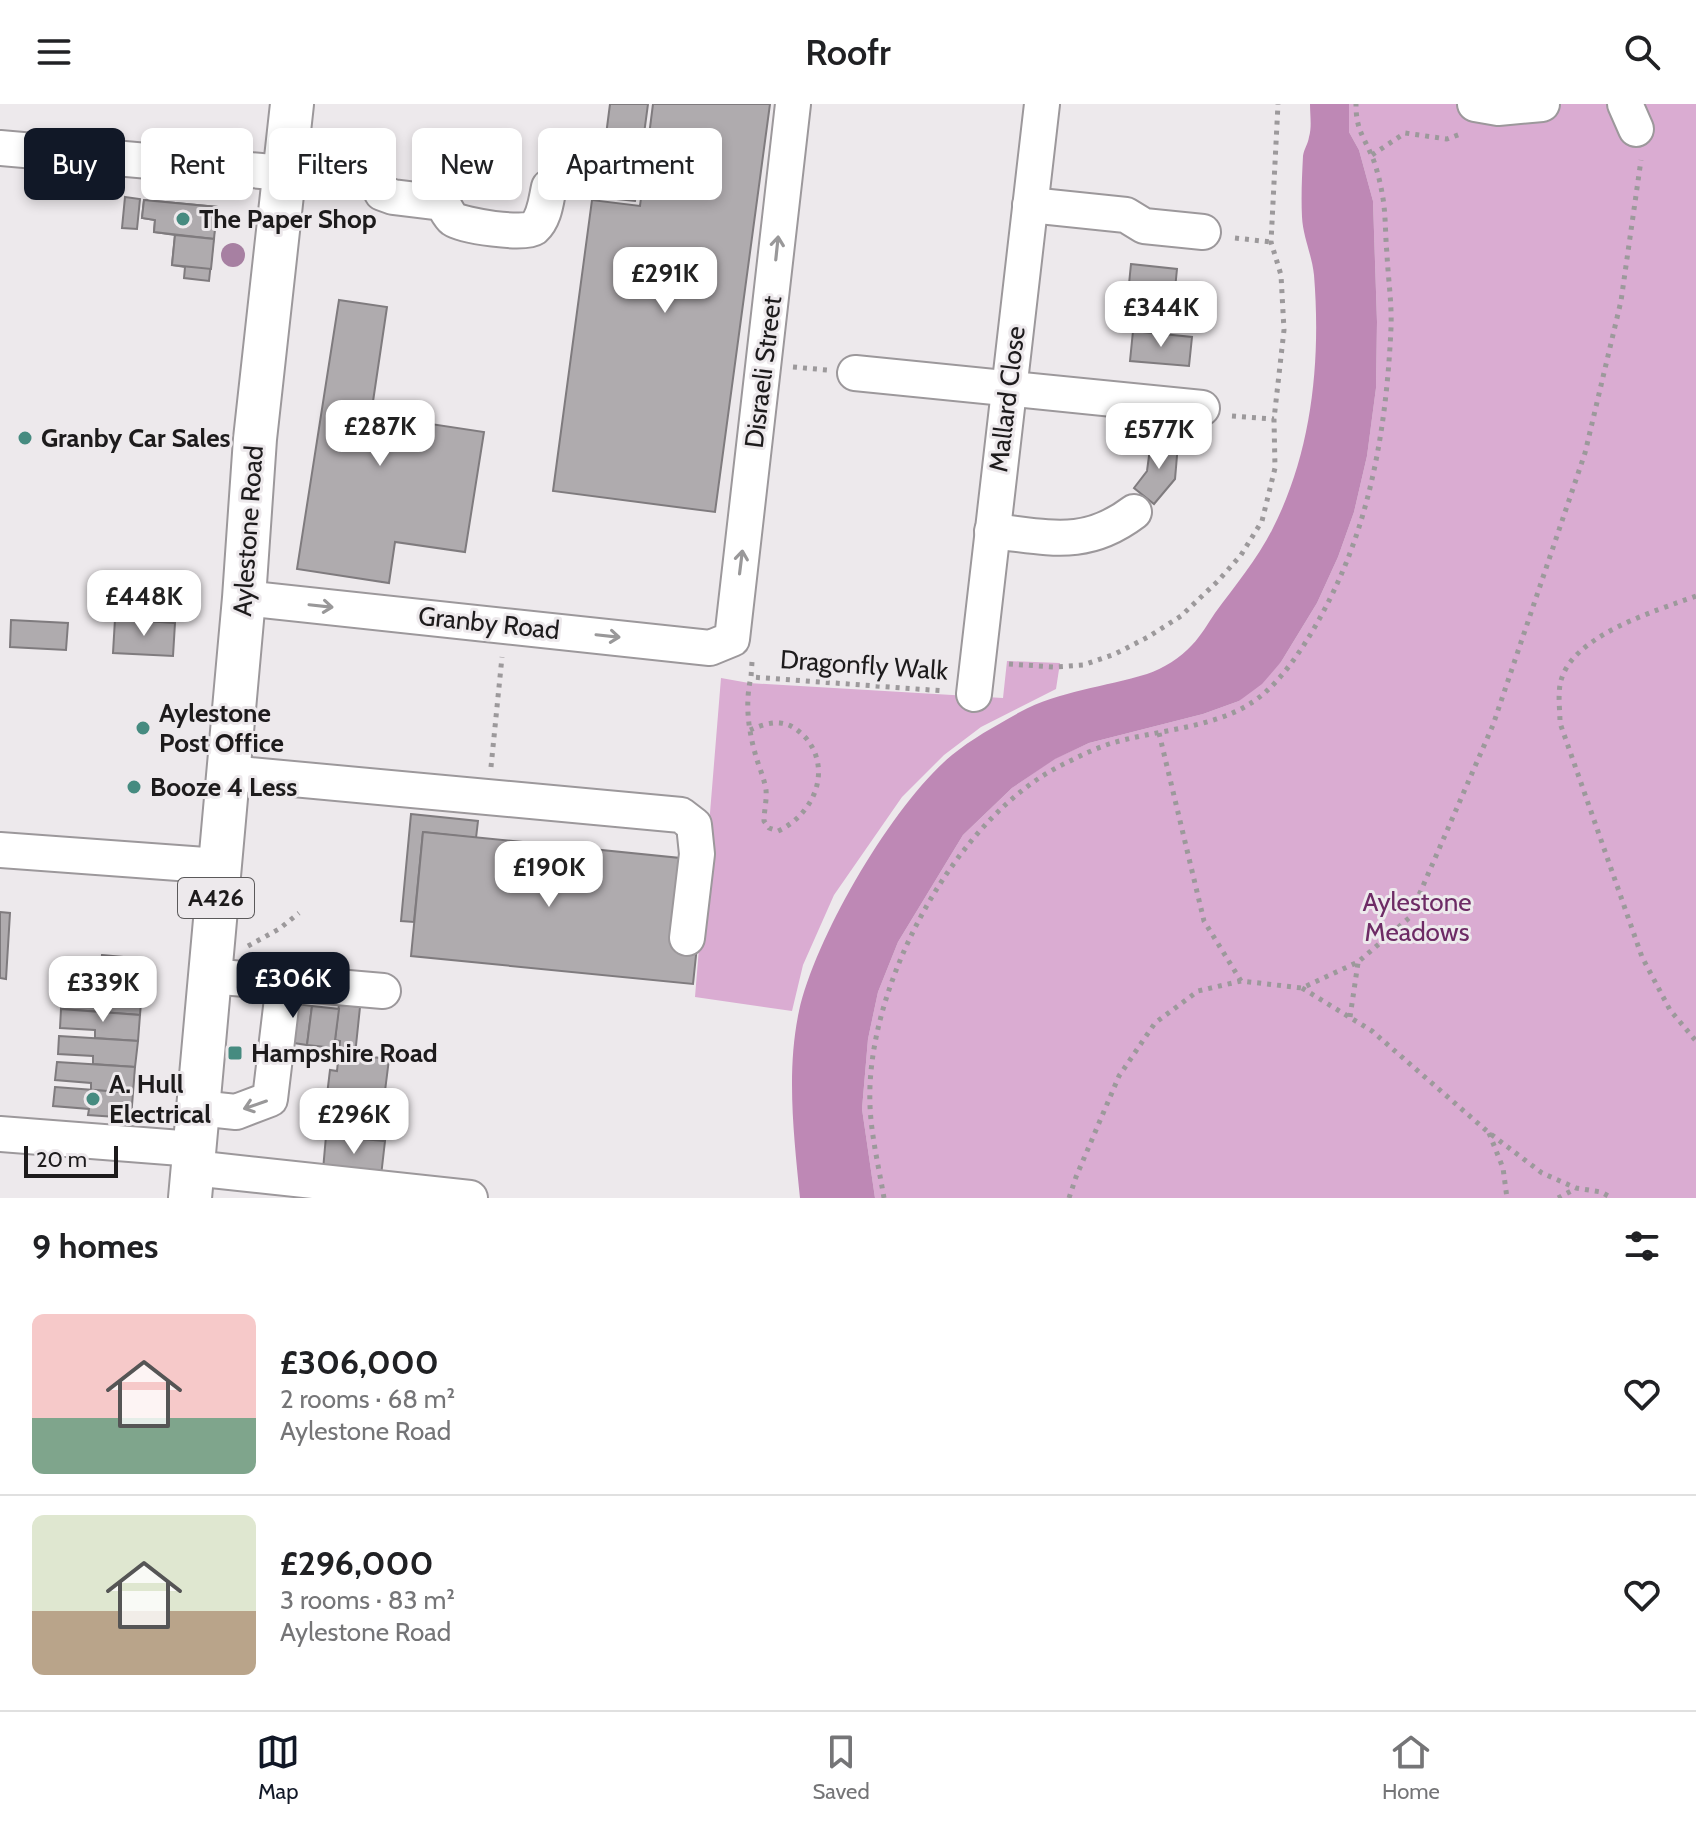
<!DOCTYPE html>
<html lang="en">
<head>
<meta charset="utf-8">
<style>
  :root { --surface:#fff; --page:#f2f2f2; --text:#202124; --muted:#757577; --line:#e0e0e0; --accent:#111827 }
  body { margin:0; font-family:Cabin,sans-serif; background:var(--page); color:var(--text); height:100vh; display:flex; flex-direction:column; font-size:30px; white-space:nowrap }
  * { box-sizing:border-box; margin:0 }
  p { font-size:26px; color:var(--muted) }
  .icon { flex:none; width:44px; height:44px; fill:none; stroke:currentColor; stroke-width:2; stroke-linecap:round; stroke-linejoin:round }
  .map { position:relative; height:1094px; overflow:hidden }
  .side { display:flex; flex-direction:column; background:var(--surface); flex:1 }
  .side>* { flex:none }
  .guide { position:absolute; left:24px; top:24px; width:800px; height:72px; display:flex; gap:16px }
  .scale { position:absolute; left:24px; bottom:20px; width:94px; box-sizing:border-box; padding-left:8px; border:4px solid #1d1b1c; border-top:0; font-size:22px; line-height:28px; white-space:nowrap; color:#1d1b1c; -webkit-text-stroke:6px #ede9ec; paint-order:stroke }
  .price { position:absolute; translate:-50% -68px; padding:0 18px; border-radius:16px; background:#fff; color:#222; font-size:26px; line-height:52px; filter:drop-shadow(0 2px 4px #0008) }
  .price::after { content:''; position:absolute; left:50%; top:48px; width:24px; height:18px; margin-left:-12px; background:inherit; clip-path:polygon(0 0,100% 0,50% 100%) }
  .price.current { background:var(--accent); color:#fff }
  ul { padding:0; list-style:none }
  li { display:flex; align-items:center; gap:24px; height:200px; padding:0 32px }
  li+li { border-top:2px solid var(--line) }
  li span { display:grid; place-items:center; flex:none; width:224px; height:160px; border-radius:12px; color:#555 }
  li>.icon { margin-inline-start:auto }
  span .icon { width:96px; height:96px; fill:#fffc; stroke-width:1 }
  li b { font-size:34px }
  h2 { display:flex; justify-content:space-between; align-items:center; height:96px; padding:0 32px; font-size:34px }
  .pill { padding:0 28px; border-radius:12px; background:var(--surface); box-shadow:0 4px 12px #0003; font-size:28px; line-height:72px }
  .pill.current { background:var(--accent); color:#fff }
  header { display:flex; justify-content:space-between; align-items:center; height:104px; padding:0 32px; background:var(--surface); font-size:36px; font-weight:600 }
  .menu { display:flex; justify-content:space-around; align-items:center; height:112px; border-top:2px solid var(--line); background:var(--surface); font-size:22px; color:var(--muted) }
  .menu a { display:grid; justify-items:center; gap:4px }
  .menu .current { color:var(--accent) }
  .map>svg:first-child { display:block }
  .green { fill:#daacd2 }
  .water { fill:#be88b5 }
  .building { fill:#afabae; stroke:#7f7b7e; stroke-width:2 }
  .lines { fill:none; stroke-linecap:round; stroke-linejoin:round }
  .minor-casing { stroke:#9c989b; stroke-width:38 }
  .major-casing { stroke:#9c989b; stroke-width:46 }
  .path { stroke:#9c999b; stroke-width:5; stroke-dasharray:4 6; stroke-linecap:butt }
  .minor { stroke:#fff; stroke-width:34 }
  .major { stroke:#fff; stroke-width:42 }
  .tree { fill:#a780a2 }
  .oneway { stroke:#999899 }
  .poi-dot { fill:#468b80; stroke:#ede9ec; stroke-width:3 }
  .labels { text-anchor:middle; stroke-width:6; stroke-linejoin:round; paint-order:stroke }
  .shield { fill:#ede9ec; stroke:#5b595a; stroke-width:2 }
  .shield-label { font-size:24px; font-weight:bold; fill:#1d1b1c }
  .poi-label { font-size:26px; font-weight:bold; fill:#1d1b1c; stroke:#ede9ec; text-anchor:start }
  .street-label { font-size:26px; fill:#1d1b1c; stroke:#ede9ec }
  .park-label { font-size:26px; fill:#6d2b65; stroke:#ede9ec }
</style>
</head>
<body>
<header><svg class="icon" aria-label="menu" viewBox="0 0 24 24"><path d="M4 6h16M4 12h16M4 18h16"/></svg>Roofr<svg class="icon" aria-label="search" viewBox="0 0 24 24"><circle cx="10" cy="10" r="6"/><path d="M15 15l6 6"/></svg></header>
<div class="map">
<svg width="1696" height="1094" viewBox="0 0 1696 1094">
  <rect width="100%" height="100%" fill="#ede9ec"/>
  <g class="green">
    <path d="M1349,0h347v1094h-821l-13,-89 6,-70 10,-47 20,-50 65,-107 49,-47 42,-29 35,-16 114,-29 36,-13 42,-39 36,-59 21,-46 16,-45 13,-56 9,-68 1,-66 -4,-121 -14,-51 -10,-18z"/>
    <path d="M1007,557l53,2 -4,26 -75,38 -37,28 -42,42 -68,98 -31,70 -11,46 -97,-14 26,-319 28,5 254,15z"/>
  </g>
  <path class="water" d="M1310,0h39v28l10,18 14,51 4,121 -1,66 -9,68 -13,56 -16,45 -21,46 -36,59 -19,22 -23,17 -36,13 -114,29 -34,16 -43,29 -49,47 -65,107 -20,50 -10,47 -6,70 13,89h-75c-6,-61 -14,-126 -1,-187 17,-75 93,-206 153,-256 19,-16 45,-30 68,-43 39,-21 85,-25 127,-38 16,-5 34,-17 45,-29 9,-9 16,-22 23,-32 20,-27 42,-54 57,-83 40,-78 49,-168 42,-255 -2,-20 -11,-38 -12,-58 -1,-20 0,-41 1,-61 1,-7 5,-12 6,-19 3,-10 1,-22 1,-33z"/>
  <g class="building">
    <path d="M610,0h38l-13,97 -37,-4z"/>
    <path d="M653,0h117l-55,408 -162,-21 39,-291 48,6z"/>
    <path d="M125,93l15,2 -3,30 -15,-1z"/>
    <path d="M144,96l73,7 -8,74 -25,-3 1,-11 -13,-2 3,-30 -21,-3 1,-12 -13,-2z"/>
    <path d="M144,96l73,7 -3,32 -60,-7 1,-12 -13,-2z"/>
    <path d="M175,131l39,4 -3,30 -39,-4z"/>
    <path d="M1131,160l46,5 -3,30 -46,-5z"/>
    <path d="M339,196l48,7 -16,108 113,17 -19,120 -70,-10 -6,41 -92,-14z"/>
    <path d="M1133,227l59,6 -3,29 -59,-5z"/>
    <path d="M1151,337l27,3 -3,35 -21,25 -20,-16 13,-17z"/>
    <path d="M115,515l60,4 -2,33 -60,-3z"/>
    <path d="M11,516l57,3 -2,27 -56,-3z"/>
    <path d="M411,710l67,7 -2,17 -53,-6 -9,90 -13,-1z"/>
    <path d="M423,728l257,26 -9,86 26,2 -4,38 -282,-28z"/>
    <path d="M0,808l10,1 -4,66 -6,-1z"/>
    <path d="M102,851l42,4 -2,31 -78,-5 1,-26 36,3z"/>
    <path d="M64,881l78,5 -2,25 -79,-6z"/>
    <path d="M265,896l47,6 -5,39 -13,-2z"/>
    <path d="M339,900l21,3 -5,48 34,4 -6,48 -15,-2v-6l-41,-4 3,-25 7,1 3,-30 -5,-1z"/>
    <path d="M312,902l27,3 -5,39 -27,-3z"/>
    <path d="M61,905l79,6 -2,26 -43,-3v-8l-35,-2z"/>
    <path d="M59,932l79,5 -3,26 -42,-3v-8l-35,-2z"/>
    <path d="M57,958l78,5 -2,26 -42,-3v-7l-36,-3z"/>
    <path d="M55,983l78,6 -2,25 -43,-3 1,-6 -36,-3z"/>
    <path d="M327,991l41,4 -3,25 -41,-4z"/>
    <path d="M326,1032l59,5 -4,35 -58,-6z"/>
  </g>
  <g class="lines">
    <g class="minor-casing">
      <g id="minor">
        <path d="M1475,0l23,4 44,-4"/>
        <path d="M1625,0l11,25"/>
        <path d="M0,44l284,25 71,-8 16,7 11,21 11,4 49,6c3,4 7,13 11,16 10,7 71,16 81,9 11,-10 12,-28 15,-41"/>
        <path d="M1030,101l96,10 18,11 59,6"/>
        <path d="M855,269l347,35"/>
        <path d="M992,427c57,6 93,18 142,-19"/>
        <path d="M244,494l466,50 22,-9 61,-535"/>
        <path d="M974,590l68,-590"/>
        <path d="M229,669l452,42 13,10 3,29 -10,84"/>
        <path d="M0,746l219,16"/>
        <path d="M209,872l174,15"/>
        <path d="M198,1004l38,4 34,-13 14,-117"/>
        <path d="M0,1030l194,15"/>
        <path d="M193,1064l277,30"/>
      </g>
    </g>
    <g class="major-casing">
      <path id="major" d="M190,1094l54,-600 11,-159 37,-335"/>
    </g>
    <g class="path">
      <path d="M1372,51l33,-22 42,6 16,-6"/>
      <path d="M1235,134l36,4"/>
      <path d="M793,263l34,3"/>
      <path d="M1232,312l42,3"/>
      <path d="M1696,492c-40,15 -128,40 -136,89 -2,12 0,26 0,38l82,234 28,53 26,31"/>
      <path d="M752,558l-1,15 194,14"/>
      <path d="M1009,560l45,3 29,-2 32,-11 33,-17 33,-21 37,-35 23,-26 21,-34 13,-53 -1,-49 10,-89 -3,-55 -10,-33 7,-138"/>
      <path d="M750,626c9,-4 20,-8 30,-7 11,1 18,7 26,15 27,33 7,77 -28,93l-9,-3 -5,-7c0,-10 3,-21 2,-31 -2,-13 -8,-25 -11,-37 -7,-25 -10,-51 -4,-76"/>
      <path d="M1159,629l45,188 37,60"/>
      <path d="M491,663l11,-110"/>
      <path d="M248,842l31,-17 20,-16"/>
      <path d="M1302,884l70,43 116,101 54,41 34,15 25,4 11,6"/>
      <path d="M1350,913l8,-54"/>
      <path d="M1489,1029l14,35 4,30"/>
      <path d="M884,1094c-5,-30 -13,-63 -14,-93 -5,-119 87,-291 196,-342 14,-7 28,-14 43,-19 44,-14 103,-15 142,-41 36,-22 69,-82 86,-119 37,-80 50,-169 54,-256 1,-25 -3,-50 -4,-74 -2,-20 -1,-42 -5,-61 -2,-12 -6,-28 -11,-39 -9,-20 -15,-26 -15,-50"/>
      <path d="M1069,1094l7,-21 43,-101 36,-53 43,-32 43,-10 61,7 56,-26 51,-44 84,-193 92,-272 36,-152 20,-141"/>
      <path d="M1558,1094l17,-9"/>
    </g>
    <use href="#minor" class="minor"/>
    <use href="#major" class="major"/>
  </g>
  <circle class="tree" cx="233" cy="151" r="12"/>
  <defs><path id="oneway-shaft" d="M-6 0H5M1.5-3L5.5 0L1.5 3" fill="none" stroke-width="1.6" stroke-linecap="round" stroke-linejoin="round" transform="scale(2)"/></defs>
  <g class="oneway">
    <use href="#oneway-shaft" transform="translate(777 144) rotate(-84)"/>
    <use href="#oneway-shaft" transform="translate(741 458) rotate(-83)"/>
    <use href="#oneway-shaft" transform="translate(321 502) rotate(6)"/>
    <use href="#oneway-shaft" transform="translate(608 532) rotate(6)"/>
    <use href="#oneway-shaft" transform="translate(255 1001) rotate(161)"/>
  </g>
  <g class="poi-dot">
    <circle cx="183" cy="115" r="8"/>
    <circle cx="25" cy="334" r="8"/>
    <circle cx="143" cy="624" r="8"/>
    <circle cx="134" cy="683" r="8"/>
    <rect x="227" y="941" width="16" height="16" rx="4"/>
    <circle cx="93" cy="995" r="8"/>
  </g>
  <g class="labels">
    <rect class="shield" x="178" y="774" width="76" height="40" rx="6"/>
    <g class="shield-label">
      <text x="216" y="802">A426</text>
    </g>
    <g class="poi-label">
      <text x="199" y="124">The Paper Shop</text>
      <text x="41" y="343">Granby Car Sales</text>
      <text x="159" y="618">Aylestone<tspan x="159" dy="30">Post Office</tspan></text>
      <text x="150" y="692">Booze 4 Less</text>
      <text x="251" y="958">Hampshire Road</text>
      <text x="109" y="989">A. Hull<tspan x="109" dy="30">Electrical</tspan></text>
    </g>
    <g class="street-label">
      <text transform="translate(763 268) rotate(-83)" y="9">Disraeli Street</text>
      <text transform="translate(1007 295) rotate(-83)" y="9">Mallard Close</text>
      <text transform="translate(248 427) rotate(-86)" y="9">Aylestone Road</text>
      <text transform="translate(489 519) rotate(6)" y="9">Granby Road</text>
      <text transform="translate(864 561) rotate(4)" y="9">Dragonfly Walk</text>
    </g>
    <g class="park-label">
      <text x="1417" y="807">Aylestone<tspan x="1417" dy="30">Meadows</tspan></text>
    </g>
  </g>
</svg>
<div class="scale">20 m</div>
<b class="price" style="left:665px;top:211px">£291K</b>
<b class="price" style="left:1161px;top:245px">£344K</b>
<b class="price" style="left:380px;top:364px">£287K</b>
<b class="price" style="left:1159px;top:367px">£577K</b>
<b class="price" style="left:144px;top:534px">£448K</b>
<b class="price" style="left:549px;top:805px">£190K</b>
<b class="price current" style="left:293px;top:916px">£306K</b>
<b class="price" style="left:103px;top:920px">£339K</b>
<b class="price" style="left:354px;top:1052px">£296K</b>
<div class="guide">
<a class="pill current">Buy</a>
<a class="pill">Rent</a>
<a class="pill">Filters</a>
<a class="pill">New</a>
<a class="pill">Apartment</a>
</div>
</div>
<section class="side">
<h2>9 homes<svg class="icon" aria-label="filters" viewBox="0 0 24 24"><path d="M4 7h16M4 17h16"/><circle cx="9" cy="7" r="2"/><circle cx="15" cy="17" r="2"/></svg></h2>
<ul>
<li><span style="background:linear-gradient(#f6c9c9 65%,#7fa58c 0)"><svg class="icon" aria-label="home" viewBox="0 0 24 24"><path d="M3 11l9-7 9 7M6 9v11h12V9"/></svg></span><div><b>£306,000</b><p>2 rooms · 68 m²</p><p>Aylestone Road</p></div><svg class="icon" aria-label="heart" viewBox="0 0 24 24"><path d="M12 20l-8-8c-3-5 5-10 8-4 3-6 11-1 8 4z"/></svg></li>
<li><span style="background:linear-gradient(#dfe7d0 60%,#b9a48a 0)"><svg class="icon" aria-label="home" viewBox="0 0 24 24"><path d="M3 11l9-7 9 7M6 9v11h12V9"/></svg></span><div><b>£296,000</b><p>3 rooms · 83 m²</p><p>Aylestone Road</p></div><svg class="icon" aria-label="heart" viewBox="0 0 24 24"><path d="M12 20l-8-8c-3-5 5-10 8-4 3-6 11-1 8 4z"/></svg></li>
</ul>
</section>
<nav class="menu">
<a class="current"><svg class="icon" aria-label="map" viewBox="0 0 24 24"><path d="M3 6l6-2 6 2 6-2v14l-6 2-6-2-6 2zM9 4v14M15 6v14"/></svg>Map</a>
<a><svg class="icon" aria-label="saved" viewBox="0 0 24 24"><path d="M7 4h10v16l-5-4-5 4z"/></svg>Saved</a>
<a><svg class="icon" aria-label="home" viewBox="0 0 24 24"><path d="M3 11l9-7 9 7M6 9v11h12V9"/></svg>Home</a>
</nav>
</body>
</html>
